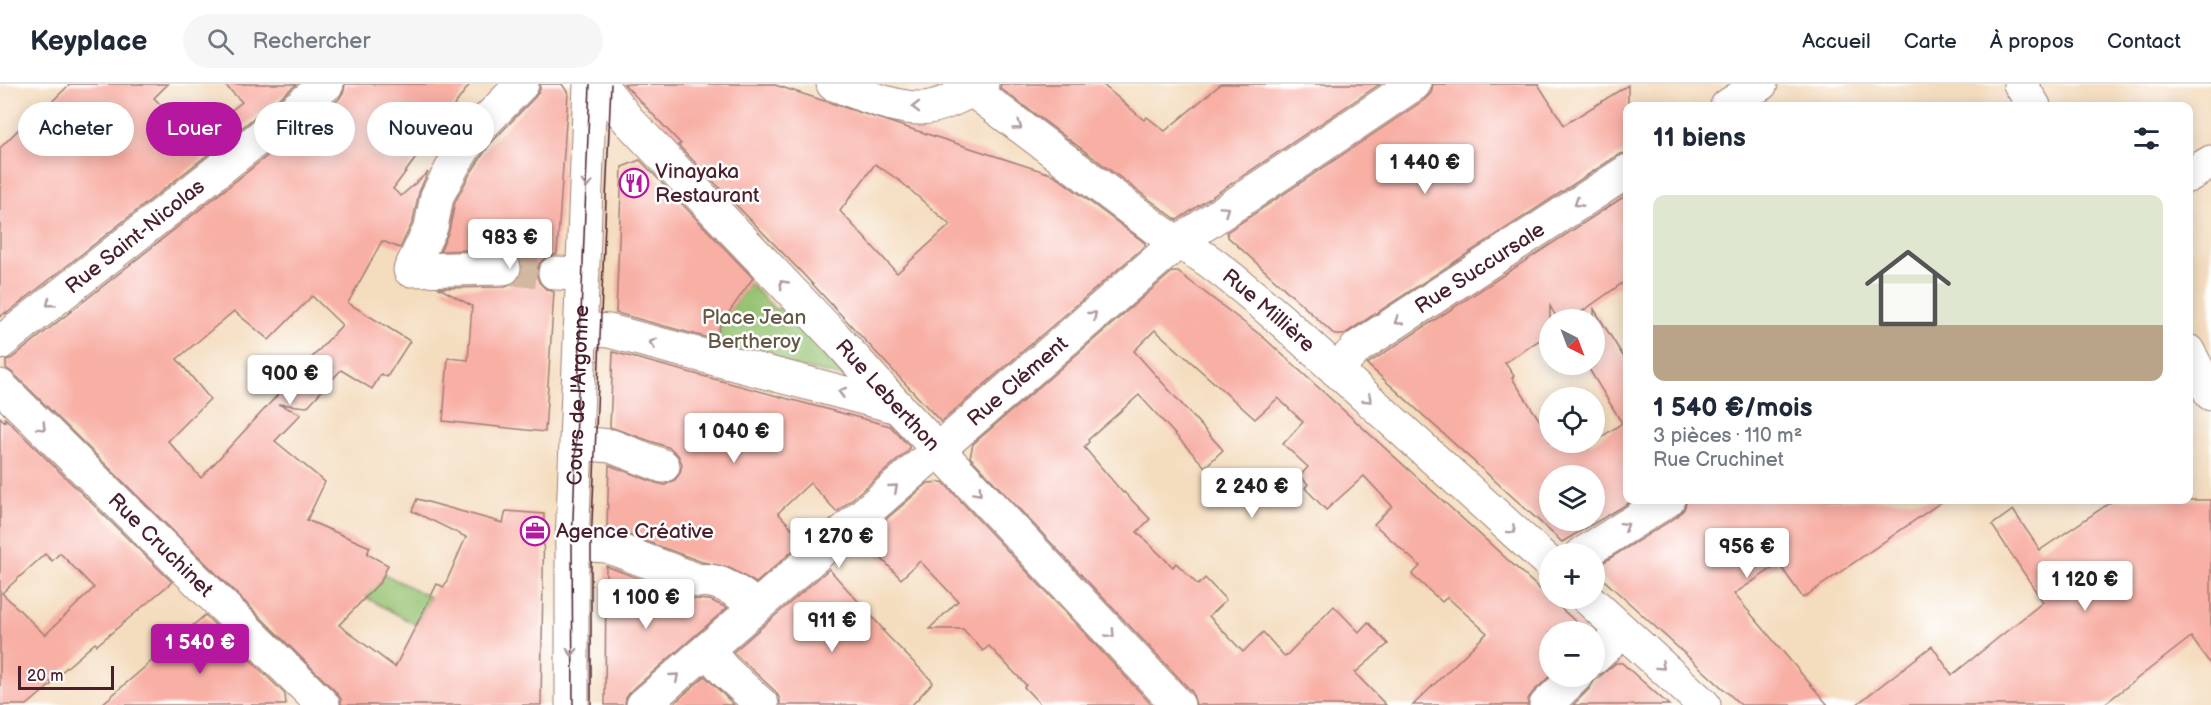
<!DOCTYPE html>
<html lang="fr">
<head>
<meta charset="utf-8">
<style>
  :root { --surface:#fff; --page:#f6f6f7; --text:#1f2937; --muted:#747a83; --line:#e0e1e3; --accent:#b5179e }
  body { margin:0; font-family:"Balsamiq Sans",sans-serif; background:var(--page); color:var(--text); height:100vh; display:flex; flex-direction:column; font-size:22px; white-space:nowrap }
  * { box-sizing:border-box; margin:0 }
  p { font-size:20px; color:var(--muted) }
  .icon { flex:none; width:33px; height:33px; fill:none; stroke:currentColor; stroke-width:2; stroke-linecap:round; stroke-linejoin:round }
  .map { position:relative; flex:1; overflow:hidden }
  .sheet { position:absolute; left:1623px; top:18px; width:570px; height:402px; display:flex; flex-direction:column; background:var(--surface); border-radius:12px; box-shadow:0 3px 15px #0003 }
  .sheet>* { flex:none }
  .guide { position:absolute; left:18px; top:18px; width:570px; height:54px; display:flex; gap:12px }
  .needle { width:39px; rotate:138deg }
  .tools { position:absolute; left:1539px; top:225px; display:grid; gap:12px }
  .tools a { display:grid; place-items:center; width:66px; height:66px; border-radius:50%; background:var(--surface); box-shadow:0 3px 15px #0003; font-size:30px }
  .scale { position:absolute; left:18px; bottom:15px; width:96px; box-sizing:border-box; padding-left:6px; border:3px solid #4a1f2b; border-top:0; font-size:16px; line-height:21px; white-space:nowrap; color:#4a1f2b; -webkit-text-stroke:4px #fff; paint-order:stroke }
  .price { position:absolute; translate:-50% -51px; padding:0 14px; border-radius:6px; background:#fff; color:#222; font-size:20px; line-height:39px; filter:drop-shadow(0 2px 3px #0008) }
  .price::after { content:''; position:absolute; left:50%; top:36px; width:18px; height:14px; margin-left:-9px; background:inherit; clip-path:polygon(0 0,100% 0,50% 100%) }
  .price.selected { background:var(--accent); color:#fff }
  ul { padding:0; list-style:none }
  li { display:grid; align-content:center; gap:12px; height:318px; padding:0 30px }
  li+li { border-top:2px solid var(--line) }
  li span { display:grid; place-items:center; height:186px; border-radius:12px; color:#555 }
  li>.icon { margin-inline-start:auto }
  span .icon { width:108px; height:108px; fill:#fffc; stroke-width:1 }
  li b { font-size:26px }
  h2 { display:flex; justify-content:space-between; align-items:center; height:72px; padding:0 30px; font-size:26px }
  .pill { padding:0 21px; border-radius:27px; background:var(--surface); box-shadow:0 3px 15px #0003; font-size:21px; line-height:54px }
  .pill.selected { background:var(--accent); color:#fff }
  header { display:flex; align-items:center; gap:36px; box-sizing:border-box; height:84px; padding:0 30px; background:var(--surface); border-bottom:2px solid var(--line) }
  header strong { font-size:28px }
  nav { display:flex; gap:33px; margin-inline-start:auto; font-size:21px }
  .search { width:420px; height:54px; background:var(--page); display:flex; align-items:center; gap:15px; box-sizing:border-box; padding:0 21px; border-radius:33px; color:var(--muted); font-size:22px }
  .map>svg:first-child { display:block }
  .green { fill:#95c271; stroke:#70704e; stroke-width:1.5 }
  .building { fill:#f8afa4; fill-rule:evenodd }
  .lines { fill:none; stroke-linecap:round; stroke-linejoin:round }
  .minor-tunnel { stroke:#d2b7a1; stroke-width:33; stroke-dasharray:33 16; stroke-linecap:butt }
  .minor-casing { stroke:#9f7e75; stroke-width:35 }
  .minor { stroke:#fff; stroke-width:33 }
  .tram { stroke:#4a1f2b; stroke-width:1.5 }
  .oneway { stroke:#ae9aa0 }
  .labels { text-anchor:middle; stroke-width:5; stroke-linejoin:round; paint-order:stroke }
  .poi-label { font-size:21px; fill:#4a1f2b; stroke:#fff; text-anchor:start }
  .street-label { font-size:21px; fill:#4a1f2b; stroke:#fff }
  .park-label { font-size:21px; fill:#645844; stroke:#fff }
</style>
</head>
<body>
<header>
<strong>Keyplace</strong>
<div class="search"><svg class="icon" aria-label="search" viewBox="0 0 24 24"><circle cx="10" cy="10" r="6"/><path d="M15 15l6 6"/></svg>Rechercher</div>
<nav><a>Accueil</a><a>Carte</a><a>À propos</a><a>Contact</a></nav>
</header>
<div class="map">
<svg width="2211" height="621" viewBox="0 0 2211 621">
  <rect width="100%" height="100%" fill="#fff"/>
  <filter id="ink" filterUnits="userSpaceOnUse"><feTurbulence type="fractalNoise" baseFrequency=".0167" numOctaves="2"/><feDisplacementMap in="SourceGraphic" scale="12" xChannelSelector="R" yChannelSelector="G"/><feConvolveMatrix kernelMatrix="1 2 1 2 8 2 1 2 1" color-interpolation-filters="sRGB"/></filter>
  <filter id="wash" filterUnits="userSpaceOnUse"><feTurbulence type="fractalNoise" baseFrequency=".008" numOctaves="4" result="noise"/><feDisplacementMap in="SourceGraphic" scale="24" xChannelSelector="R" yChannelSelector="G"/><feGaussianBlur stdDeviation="1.35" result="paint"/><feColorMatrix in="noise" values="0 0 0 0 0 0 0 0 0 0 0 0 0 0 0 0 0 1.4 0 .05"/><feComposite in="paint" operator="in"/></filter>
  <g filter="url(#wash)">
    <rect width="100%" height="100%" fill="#f4ddbf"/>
    <g class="green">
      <path d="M749,199l27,27 7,-6 74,76 -144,-32 7,-23z"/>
      <path d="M289,471l65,16 25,13 5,-10 46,23 -14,28z"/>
    </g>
    <g id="blocks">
      <g class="building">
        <path d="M70,0h98l-14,14 41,41 47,-37 -18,-18h73l-291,230v-2l-6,5v-169l23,-23 2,3z"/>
        <path d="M345,0h125l-77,105 8,7 27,-24 -9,20 -6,29 -13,27 -18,-7 -34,62 62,38 -23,36 -6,-3 -9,15 -31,-19 -34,37 -29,-3 23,10 -26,27 50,41 -18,38 63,27 -3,7 21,11 -7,16 -42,44 56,42 42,-83 7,3 22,-50 -54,-26 5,-12 86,24 3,-12 38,3 -3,191h-200v-6l-5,-7 -323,-319 -7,-5v-8l6,-2 327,-259 5,-8zM312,212l30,29 -141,153 -33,-37 42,-42 -33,-40 57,-48 35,29z"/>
        <path d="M540,0h22l6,9 -11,161 -11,3 -7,7 -3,8 3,10 7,7 8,3 -9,140 -102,-11 5,-63 20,2 4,-54 -33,-18 66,-1 8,-3 7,-6 3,-11 -3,-8 -7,-7 -9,-3 -64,2 9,-20 6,-29 15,-28 19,-29 46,-48 5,-8z"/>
        <path d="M624,0h148l282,91 91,68v3l-204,176 -137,-147 -126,-130 3,-1zM875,80l25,17 50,44 -53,48 -57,-62z"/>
        <path d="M1001,0h101l42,36 3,-3 18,14 56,-47h159l-203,136 -177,-132z"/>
        <path d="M1433,0h105l26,41 64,-40v67l-10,3 -275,180h-8l-107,-98 -1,-5 197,-132 7,-7z"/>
        <path d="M640,76l113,118 -33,47 -4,15 -100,-27 6,-146z"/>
        <path d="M1628,110v85l-58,41h-12l-8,-14v27l-45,30 9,13 -2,2 30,46 8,-4v22h44l28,-19 -33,-54 5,-3v-57l34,55v136h6l-72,42 -195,-178zM1550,392h44v44h-44z"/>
        <path d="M1172,188h6l85,65 324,295h-37v44l-17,16 -5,7v6h-115l74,-72 -40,-36 -5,5 -30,-27 8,-9 -46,-42 18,-18 -28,-30 -38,34 -21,-22 3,-4 -8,-8 8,-9 -25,-23 20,-22 -25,-24 -23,21 -100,-89 -21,21 89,99 -18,17 -66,-72 -51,45 1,2 -5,5 39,46 1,-1 26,27 -13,13 36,35 3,-4 22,22 7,-7 21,22 -17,16 34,36 20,-20 22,25 49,-51 25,26 9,-10 20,22 -33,29 31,32h-190l-4,-13 -222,-235 3,-13z"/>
        <path d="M613,268l277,74 19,20v4l-72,62 -27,-29 -32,30 26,28 -48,42 -28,-16 -26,-5 -95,-35 2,-62 47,18 9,2 10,-5 5,-7 2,-9 -4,-9 -8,-7 -60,-21z"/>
        <path d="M0,333l5,5v-4l167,164 -75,63 -2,-2 -45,39 2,2 -25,21h-27zM60,469l34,35 -49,47 -43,-42 43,-39 7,7z"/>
        <path d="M943,398l209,223h-111l-17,-18 2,-2 -37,-39 -6,5 -20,-22h-34l29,-28 -38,-40 -19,18 -38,-40 65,-56z"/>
        <path d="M1687,416h257l-141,98 -24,-34 -45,30 94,111h-87l-147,-134v-3l84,-52 6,-7z"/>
        <path d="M2114,416h97v165l-20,-28 -88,68h-247l76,-59 20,29 91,-73 -51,-77 21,-15 27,40z"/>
        <path d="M606,482l86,33 18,1 17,8 -96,83 -5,7 -1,7h-20z"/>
        <path d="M829,485l55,61h-2l51,52 -21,23h-132v-6l-5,-8 -42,-39z"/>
        <path d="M205,531l80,79 1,11h-185z"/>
        <path d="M1616,579h6l47,42h-96l16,-16 5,-8z"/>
        <path d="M705,592l29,29h-62z"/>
      </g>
    </g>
  </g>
  <g filter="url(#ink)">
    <use href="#blocks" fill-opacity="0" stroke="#9f7e75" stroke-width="1.5"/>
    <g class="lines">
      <path class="minor-tunnel" d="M504,184l51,5"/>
      <g class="minor-casing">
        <g id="minor">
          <path id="s1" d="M600,0l29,37 206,216 63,70 280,298"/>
          <path d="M833,0c26,9 61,25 89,24 20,-1 43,-14 60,-24"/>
          <path id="s2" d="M964,0l197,148c15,10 31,17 45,27 26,18 50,40 74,60l270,245"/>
          <path d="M2020,0l14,22"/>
          <path d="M1727,22l34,-22"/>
          <path d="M2188,92l23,-14"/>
          <path d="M504,184l-94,2 21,-43 6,-31 17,-32 20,-31 48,-49"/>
          <path d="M555,189l28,1"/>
          <path d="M580,245l29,2 289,76"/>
          <path id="s3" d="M0,259l327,-259"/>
          <path d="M2188,267l23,43"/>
          <path id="s4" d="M1336,286l22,-23 270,-176"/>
          <path id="s5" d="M0,302l323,319"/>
          <path d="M577,359l34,3 52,20"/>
          <path d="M572,460l35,2 92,35c20,-3 43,13 57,26"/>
          <path d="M1582,470l86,-54"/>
          <path d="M1587,514l117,107"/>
          <path d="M707,566l18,21 37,34"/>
          <path d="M1594,574l29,-27"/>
          <path d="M572,621v-161l18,-460"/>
          <path id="s6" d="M643,621l534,-462 237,-159"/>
          <path d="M1546,621l30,-29"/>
        </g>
      </g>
      <use href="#minor" class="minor"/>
      <g class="tram">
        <path id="s7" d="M573,621l-1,-161 18,-460"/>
        <path d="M591,621v-160l20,-461"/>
      </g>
    </g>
    <defs><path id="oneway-chevron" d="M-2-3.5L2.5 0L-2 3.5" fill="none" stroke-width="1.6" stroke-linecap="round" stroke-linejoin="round" transform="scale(1.5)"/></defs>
    <g class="oneway">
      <use href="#oneway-chevron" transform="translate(916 23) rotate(-180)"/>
      <use href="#oneway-chevron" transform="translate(1018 42) rotate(36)"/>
      <use href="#oneway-chevron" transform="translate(587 100) rotate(92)"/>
      <use href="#oneway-chevron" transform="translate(1578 119) rotate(147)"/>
      <use href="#oneway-chevron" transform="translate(1225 126) rotate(-34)"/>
      <use href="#oneway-chevron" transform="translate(783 200) rotate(-134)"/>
      <use href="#oneway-chevron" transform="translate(50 219) rotate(142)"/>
      <use href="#oneway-chevron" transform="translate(1093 231) rotate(-41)"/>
      <use href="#oneway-chevron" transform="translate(1398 237) rotate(147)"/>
      <use href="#oneway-chevron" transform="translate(653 259) rotate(-166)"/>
      <use href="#oneway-chevron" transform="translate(842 308) rotate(-165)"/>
      <use href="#oneway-chevron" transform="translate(1368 315) rotate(42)"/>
      <use href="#oneway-chevron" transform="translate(42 343) rotate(45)"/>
      <use href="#oneway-chevron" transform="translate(894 404) rotate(-41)"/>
      <use href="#oneway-chevron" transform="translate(978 408) rotate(47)"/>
      <use href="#oneway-chevron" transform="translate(1625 442) rotate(-32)"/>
      <use href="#oneway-chevron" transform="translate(1512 446) rotate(42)"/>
      <use href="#oneway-chevron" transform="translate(1111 550) rotate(47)"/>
      <use href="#oneway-chevron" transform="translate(572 568) rotate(90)"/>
      <use href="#oneway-chevron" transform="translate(1661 582) rotate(42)"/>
      <use href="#oneway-chevron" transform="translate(675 593) rotate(-41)"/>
    </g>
  </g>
  <defs>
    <g id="restaurant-ring" transform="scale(1.5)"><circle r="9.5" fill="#fff" stroke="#b5179e" stroke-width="1.5"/><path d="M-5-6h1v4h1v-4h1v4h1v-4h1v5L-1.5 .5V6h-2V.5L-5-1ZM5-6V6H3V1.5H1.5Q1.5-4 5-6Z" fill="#b5179e"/></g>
    <g id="office-ring" transform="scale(1.5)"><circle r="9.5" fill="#fff" stroke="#b5179e" stroke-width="1.5"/><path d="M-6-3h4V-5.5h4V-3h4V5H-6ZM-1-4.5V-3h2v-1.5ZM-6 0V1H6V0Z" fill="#b5179e"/></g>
  </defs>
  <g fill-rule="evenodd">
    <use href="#restaurant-ring" x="634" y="99"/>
    <use href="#office-ring" x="535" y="447"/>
  </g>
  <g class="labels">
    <g class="poi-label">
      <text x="655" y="94">Vinayaka<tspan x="655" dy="24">Restaurant</tspan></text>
      <text x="556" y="454">Agence Créative</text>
    </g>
    <g class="street-label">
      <text dy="7" stroke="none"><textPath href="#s3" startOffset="172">Rue Saint-Nicolas</textPath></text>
      <text dy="7" stroke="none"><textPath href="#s4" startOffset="177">Rue Succursale</textPath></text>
      <text dy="7" stroke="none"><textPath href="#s2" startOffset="380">Rue Millière</textPath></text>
      <text dy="7" stroke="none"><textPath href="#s6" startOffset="495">Rue Clément</textPath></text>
      <text dy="7" stroke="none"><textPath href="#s7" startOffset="310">Cours de l'Argonne</textPath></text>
      <text dy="7" stroke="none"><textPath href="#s1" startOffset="424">Rue Leberthon</textPath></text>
      <text dy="7" stroke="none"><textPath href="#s5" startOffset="226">Rue Cruchinet</textPath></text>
    </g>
    <g class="park-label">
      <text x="754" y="240">Place Jean<tspan x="754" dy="24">Bertheroy</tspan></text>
    </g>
  </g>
</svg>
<div class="tools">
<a><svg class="needle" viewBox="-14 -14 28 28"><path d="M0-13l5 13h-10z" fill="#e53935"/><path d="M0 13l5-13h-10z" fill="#747a83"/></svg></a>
<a><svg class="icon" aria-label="locate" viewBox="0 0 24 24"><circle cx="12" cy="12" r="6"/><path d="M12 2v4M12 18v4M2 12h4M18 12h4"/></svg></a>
<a><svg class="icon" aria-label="layers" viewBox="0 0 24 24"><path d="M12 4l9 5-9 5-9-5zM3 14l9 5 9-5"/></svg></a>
<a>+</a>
<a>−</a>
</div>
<div class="scale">20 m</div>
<b class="price" style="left:1425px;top:111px">1 440 €</b>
<b class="price" style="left:510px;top:186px">983 €</b>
<b class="price" style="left:290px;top:322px">900 €</b>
<b class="price" style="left:734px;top:380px">1 040 €</b>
<b class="price" style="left:1252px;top:435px">2 240 €</b>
<b class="price" style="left:839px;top:485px">1 270 €</b>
<b class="price" style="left:1747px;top:495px">956 €</b>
<b class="price" style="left:2085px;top:528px">1 120 €</b>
<b class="price" style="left:646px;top:546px">1 100 €</b>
<b class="price" style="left:832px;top:569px">911 €</b>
<b class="price selected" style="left:200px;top:591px">1 540 €</b>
<div class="guide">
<a class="pill">Acheter</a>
<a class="pill selected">Louer</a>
<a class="pill">Filtres</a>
<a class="pill">Nouveau</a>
</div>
<section class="sheet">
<h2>11 biens<svg class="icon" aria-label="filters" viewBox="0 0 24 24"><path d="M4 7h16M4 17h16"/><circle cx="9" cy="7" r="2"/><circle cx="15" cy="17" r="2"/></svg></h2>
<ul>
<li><span style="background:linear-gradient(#dfe7d0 70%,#b9a48a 0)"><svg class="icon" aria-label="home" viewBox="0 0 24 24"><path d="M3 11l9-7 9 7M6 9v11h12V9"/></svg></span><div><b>1 540 €/mois</b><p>3 pièces · 110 m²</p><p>Rue Cruchinet</p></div></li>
</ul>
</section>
</div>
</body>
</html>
